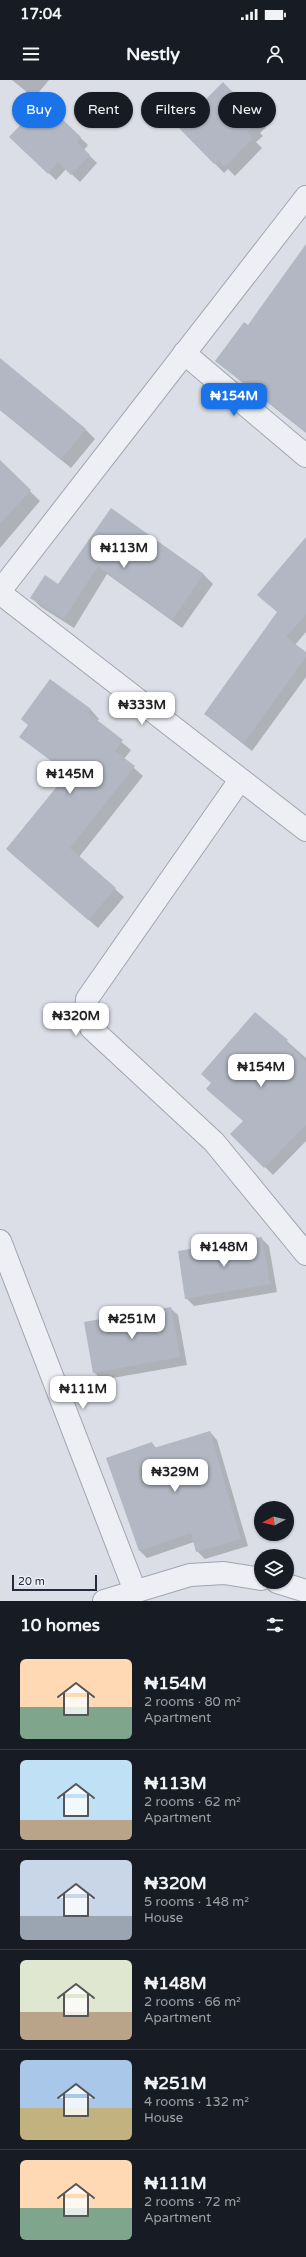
<!DOCTYPE html>
<html lang="en">
<head>
<meta charset="utf-8">
<style>
  :root { --surface:#171b24; --page:#242831; --text:#f1f3f6; --muted:#9ea1a6; --line:#363941; --accent:#1a73e8 }
  body { margin:0; font-family:"Varela Round",sans-serif; background:var(--page); color:var(--text); height:100vh; display:flex; flex-direction:column; font-size:15px; white-space:nowrap }
  * { box-sizing:border-box; margin:0 }
  p { font-size:13px; color:var(--muted) }
  .icon { flex:none; width:22px; height:22px; fill:none; stroke:currentColor; stroke-width:2; stroke-linecap:round; stroke-linejoin:round }
  .map { position:relative; height:1521px; overflow:hidden }
  .panel { display:flex; flex-direction:column; background:var(--surface); flex:1 }
  .panel>* { flex:none }
  .top-card { position:absolute; left:12px; top:12px; width:282px; height:36px; display:flex; gap:8px }
  .needle { width:26px; rotate:263deg }
  .fabs { position:absolute; left:254px; top:1421px; display:grid; gap:8px }
  .fabs a { display:grid; place-items:center; width:40px; height:40px; border-radius:50%; background:var(--surface); box-shadow:0 1px 3px #0004; font-size:20px }
  .scale { position:absolute; left:12px; bottom:10px; width:85px; box-sizing:border-box; padding-left:4px; border:2px solid #252b3d; border-top:0; font-size:11px; line-height:14px; white-space:nowrap; color:#252b3d; -webkit-text-stroke:3px #eaedf4; paint-order:stroke }
  .price { position:absolute; translate:-50% -34px; padding:0 9px; border-radius:8px; background:#fff; color:#222; font-size:13px; line-height:26px; filter:drop-shadow(0 1px 2px #0008) }
  .price::after { content:''; position:absolute; left:50%; top:24px; width:12px; height:9px; margin-left:-6px; background:inherit; clip-path:polygon(0 0,100% 0,50% 100%) }
  .price.selected { background:var(--accent); color:#fff }
  ul { padding:0; list-style:none }
  li { display:flex; align-items:center; gap:12px; height:100px; padding:0 20px }
  li+li { border-top:1px solid var(--line) }
  li span { display:grid; place-items:center; flex:none; width:112px; height:80px; border-radius:6px; color:#555 }
  li>.icon { margin-inline-start:auto }
  span .icon { width:48px; height:48px; fill:#fffc; stroke-width:1 }
  li b { font-size:17px }
  h2 { display:flex; justify-content:space-between; align-items:center; height:48px; padding:0 20px; font-size:17px }
  .tag { padding:0 14px; border-radius:18px; background:var(--surface); box-shadow:0 1px 3px #0004; font-size:14px; line-height:36px }
  .tag.selected { background:var(--accent); color:#fff }
  .status { display:flex; justify-content:space-between; align-items:center; height:28px; padding:0 20px; background:var(--surface); direction:ltr }
  .status svg { height:11px; fill:currentColor }
  header { display:flex; justify-content:space-between; align-items:center; height:52px; padding:0 20px; background:var(--surface); font-size:18px; font-weight:700 }
  .map>svg:first-child { display:block }
  .shadow { fill:#0003 }
  .building { fill:#b2b7c3 }
  .lines { fill:none; stroke-linecap:round; stroke-linejoin:round }
  .minor-casing { stroke:#a1a5b0; stroke-width:24 }
  .minor { stroke:#eeeff5; stroke-width:22 }
</style>
</head>
<body>
<div class="status"><b>17:04</b><svg viewBox="0 0 49 12"><path d="M0 12V9h3v3zM5 12V6h3v6zM10 12V3h3v9zM15 12V0h3v12zM26 1h20v11H26zM47 4h2v5h-2z"/></svg></div>
<header><svg class="icon" aria-label="menu" viewBox="0 0 24 24"><path d="M4 6h16M4 12h16M4 18h16"/></svg>Nestly<svg class="icon" aria-label="person" viewBox="0 0 24 24"><circle cx="12" cy="8" r="4"/><path d="M4 21q1-7 8-7t8 7"/></svg></header>
<div class="map">
<svg width="306" height="1521" viewBox="0 0 306 1521">
  <rect width="100%" height="100%" fill="#dbdee6"/>
  <g class="shadow">
    <path d="M12,0h37l-15,18z"/>
    <path d="M223,4l43,43 -6,6 3,3 -7,6 6,6 -27,28 -7,-7 -4,4 -45,-46z"/>
    <path d="M43,22l45,43 -4,5 13,13 -17,19 -14,-13 -10,11 -45,-43z"/>
    <path d="M306,190v163l-90,-72z"/>
    <path d="M0,285l85,64 10,10 -24,29 -71,-58z"/>
    <path d="M0,382l40,39 -40,47z"/>
    <path d="M112,429l92,66 9,9 -31,44 -75,-54 -33,54 -33,-21 -9,-9 26,-13z"/>
    <path d="M306,459v93l-11,13 11,8v24l-54,74 -47,-37 73,-101z"/>
    <path d="M50,600l41,30 8,9 -2,3 34,28 -7,9 19,17 -64,81 45,40 -26,31 -81,-70 51,-84 -48,-37 9,-11z"/>
    <path d="M255,933l51,45v83l-33,34 -41,-41 12,-12z"/>
    <path d="M261,1158l8,8 8,46 -83,14 -8,-8z"/>
    <path d="M170,1228l8,7 9,50 -86,15 -7,-8z"/>
    <path d="M210,1352l7,8 31,106 -43,13 -8,-8 -3,-9 -47,16 -7,-7 -32,-92 44,-16 4,5z"/>
  </g>
  <g class="building">
    <path d="M223,2l34,35 -6,6 3,3 -7,6 6,6 -28,29 -7,-7 -4,4 -36,-37z"/>
    <path d="M43,21l38,36 -4,5 13,13 -19,20 -13,-13 -10,12 -39,-37z"/>
    <path d="M306,164v188l-91,-71 29,-39 4,3z"/>
    <path d="M0,278l86,71 -25,31 -61,-50z"/>
    <path d="M0,380l31,30 -31,34z"/>
    <path d="M111,428l93,66 -32,46 -74,-54 -34,53 -34,-21 15,-23 13,9z"/>
    <path d="M306,457v77l-20,23 20,15v5l-62,86 -40,-29 73,-102 -20,-17z"/>
    <path d="M50,599l41,30 -3,4 35,27 -8,11 20,15 -65,82 46,40 -28,32 -82,-71 62,-76 -49,-36 9,-12 -7,-6z"/>
    <path d="M255,932l33,28 -2,2 20,20v63l-42,43 -34,-34 13,-13 -37,-32 5,-6 -10,-9z"/>
    <path d="M262,1157l8,47 -85,15 -7,-48z"/>
    <path d="M171,1227l9,50 -87,16 -9,-51z"/>
    <path d="M210,1351l31,108 -45,13 -5,-19 -52,18 -33,-93 46,-16 2,6z"/>
  </g>
  <g class="lines">
    <g class="minor-casing">
      <g id="minor">
        <path d="M184,273l122,103"/>
        <path d="M0,511l306,-394"/>
        <path d="M0,513l306,237"/>
        <path d="M240,700l-153,219 -1,13 5,16 123,114 92,112"/>
        <path d="M0,1161l135,350"/>
        <path d="M277,1502l29,9"/>
        <path d="M104,1521l86,-26 34,-2 37,6"/>
      </g>
    </g>
    <use href="#minor" class="minor"/>
  </g>
</svg>
<div class="fabs">
<a><svg class="needle" viewBox="-14 -14 28 28"><path d="M0-13l5 13h-10z" fill="#e53935"/><path d="M0 13l5-13h-10z" fill="#9ea1a6"/></svg></a>
<a><svg class="icon" aria-label="layers" viewBox="0 0 24 24"><path d="M12 4l9 5-9 5-9-5zM3 14l9 5 9-5"/></svg></a>
</div>
<div class="scale">20 m</div>
<b class="price selected" style="left:234px;top:337px">₦154M</b>
<b class="price" style="left:124px;top:489px">₦113M</b>
<b class="price" style="left:142px;top:646px">₦333M</b>
<b class="price" style="left:70px;top:715px">₦145M</b>
<b class="price" style="left:76px;top:957px">₦320M</b>
<b class="price" style="left:261px;top:1008px">₦154M</b>
<b class="price" style="left:224px;top:1188px">₦148M</b>
<b class="price" style="left:132px;top:1260px">₦251M</b>
<b class="price" style="left:83px;top:1330px">₦111M</b>
<b class="price" style="left:175px;top:1413px">₦329M</b>
<div class="top-card">
<a class="tag selected">Buy</a>
<a class="tag">Rent</a>
<a class="tag">Filters</a>
<a class="tag">New</a>
</div>
</div>
<section class="panel">
<h2>10 homes<svg class="icon" aria-label="filters" viewBox="0 0 24 24"><path d="M4 7h16M4 17h16"/><circle cx="9" cy="7" r="2"/><circle cx="15" cy="17" r="2"/></svg></h2>
<ul>
<li><span style="background:linear-gradient(#ffd9b3 60%,#7fa58c 0)"><svg class="icon" aria-label="home" viewBox="0 0 24 24"><path d="M3 11l9-7 9 7M6 9v11h12V9"/></svg></span><div><b>₦154M</b><p>2 rooms · 80 m²</p><p>Apartment</p></div></li>
<li><span style="background:linear-gradient(#bfe0f5 75%,#b9a48a 0)"><svg class="icon" aria-label="home" viewBox="0 0 24 24"><path d="M3 11l9-7 9 7M6 9v11h12V9"/></svg></span><div><b>₦113M</b><p>2 rooms · 62 m²</p><p>Apartment</p></div></li>
<li><span style="background:linear-gradient(#c9d6e8 70%,#9aa5b1 0)"><svg class="icon" aria-label="home" viewBox="0 0 24 24"><path d="M3 11l9-7 9 7M6 9v11h12V9"/></svg></span><div><b>₦320M</b><p>5 rooms · 148 m²</p><p>House</p></div></li>
<li><span style="background:linear-gradient(#dfe7d0 65%,#b9a48a 0)"><svg class="icon" aria-label="home" viewBox="0 0 24 24"><path d="M3 11l9-7 9 7M6 9v11h12V9"/></svg></span><div><b>₦148M</b><p>2 rooms · 66 m²</p><p>Apartment</p></div></li>
<li><span style="background:linear-gradient(#a9c7e8 60%,#c2b280 0)"><svg class="icon" aria-label="home" viewBox="0 0 24 24"><path d="M3 11l9-7 9 7M6 9v11h12V9"/></svg></span><div><b>₦251M</b><p>4 rooms · 132 m²</p><p>House</p></div></li>
<li><span style="background:linear-gradient(#ffd9b3 60%,#7fa58c 0)"><svg class="icon" aria-label="home" viewBox="0 0 24 24"><path d="M3 11l9-7 9 7M6 9v11h12V9"/></svg></span><div><b>₦111M</b><p>2 rooms · 72 m²</p><p>Apartment</p></div></li>
</ul>
</section>
</body>
</html>
